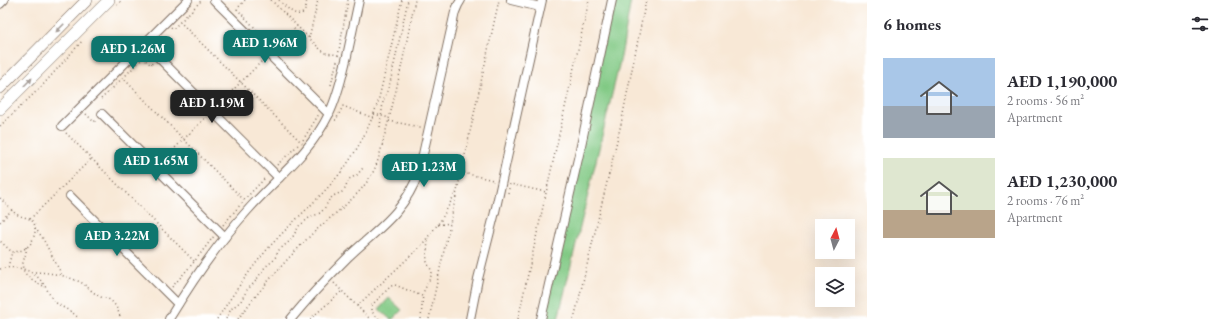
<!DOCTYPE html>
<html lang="en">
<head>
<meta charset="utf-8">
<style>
  :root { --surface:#fff; --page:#f2f2f3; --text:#2b2b33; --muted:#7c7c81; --accent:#0f766e }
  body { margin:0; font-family:"EB Garamond",serif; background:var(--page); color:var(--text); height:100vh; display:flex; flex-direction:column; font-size:15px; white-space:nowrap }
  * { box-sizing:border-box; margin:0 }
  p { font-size:13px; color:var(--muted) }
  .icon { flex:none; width:22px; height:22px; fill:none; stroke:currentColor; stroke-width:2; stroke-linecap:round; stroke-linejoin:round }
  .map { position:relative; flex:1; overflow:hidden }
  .drawer { display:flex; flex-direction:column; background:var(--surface); width:360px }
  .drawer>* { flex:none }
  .needle { width:26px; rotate:6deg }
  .fabs { position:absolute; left:815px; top:219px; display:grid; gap:8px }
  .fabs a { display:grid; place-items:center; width:40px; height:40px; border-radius:0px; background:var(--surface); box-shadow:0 4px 16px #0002; font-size:20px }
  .price { position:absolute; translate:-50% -34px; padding:0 9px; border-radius:8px; background:var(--accent); color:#fff; font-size:13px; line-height:26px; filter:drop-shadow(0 1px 2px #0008) }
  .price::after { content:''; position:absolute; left:50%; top:24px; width:12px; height:9px; margin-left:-6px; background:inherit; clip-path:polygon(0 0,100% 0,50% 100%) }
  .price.current { background:#222; color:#fff }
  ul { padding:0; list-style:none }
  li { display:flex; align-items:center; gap:12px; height:100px; padding:0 16px }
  li span { display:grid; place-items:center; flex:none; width:112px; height:80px; border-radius:0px; color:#555 }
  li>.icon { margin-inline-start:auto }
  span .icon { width:48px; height:48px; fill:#fffc; stroke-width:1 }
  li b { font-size:17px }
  h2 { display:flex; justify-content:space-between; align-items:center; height:48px; padding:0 16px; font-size:17px }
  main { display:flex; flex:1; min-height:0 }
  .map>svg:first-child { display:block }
  .green { fill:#81c984; stroke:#5e7a51 }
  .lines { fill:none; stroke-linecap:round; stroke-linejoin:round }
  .minor-casing { stroke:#7d6c5e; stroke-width:10 }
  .tertiary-casing { stroke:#7d6c5e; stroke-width:12 }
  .path { stroke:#7d6c5e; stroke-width:1.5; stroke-dasharray:1 3; stroke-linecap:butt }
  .minor { stroke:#fff; stroke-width:8 }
  .tertiary { stroke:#fff; stroke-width:11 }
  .oneway { fill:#a79f9a }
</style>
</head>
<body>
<main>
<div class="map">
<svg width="867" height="319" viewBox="0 0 867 319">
  <rect width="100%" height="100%" fill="#fff"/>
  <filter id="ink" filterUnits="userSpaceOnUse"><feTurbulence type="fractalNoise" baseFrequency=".025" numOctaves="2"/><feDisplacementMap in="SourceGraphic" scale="8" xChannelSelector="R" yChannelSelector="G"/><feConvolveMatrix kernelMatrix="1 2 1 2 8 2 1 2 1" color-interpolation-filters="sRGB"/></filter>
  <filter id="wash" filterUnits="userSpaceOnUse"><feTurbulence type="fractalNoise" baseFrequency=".012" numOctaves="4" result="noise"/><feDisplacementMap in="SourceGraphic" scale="16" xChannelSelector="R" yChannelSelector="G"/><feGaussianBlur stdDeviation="0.9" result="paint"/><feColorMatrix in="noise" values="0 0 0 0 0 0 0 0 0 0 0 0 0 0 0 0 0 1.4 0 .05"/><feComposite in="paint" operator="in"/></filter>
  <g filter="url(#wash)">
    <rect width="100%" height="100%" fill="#f8e8d6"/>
    <g class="green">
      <path d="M612,0h19l-10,57 -63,262h-17z"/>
      <path d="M389,298l13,12 -9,9h-3l-11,-10z"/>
    </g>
  </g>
  <g filter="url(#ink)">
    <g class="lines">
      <g class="minor-casing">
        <g id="minor">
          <path d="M214,0l115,114"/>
          <path d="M511,0l29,7"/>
          <path d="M0,4l4,-4"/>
          <path d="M158,57l121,121"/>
          <path d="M102,114l123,123"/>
          <path d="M62,126l126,-126"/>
          <path d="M70,196l108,108"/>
          <path d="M169,319c23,-38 48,-75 78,-108 29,-33 62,-56 82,-97 9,-18 13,-38 18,-58 4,-19 8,-37 12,-56"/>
          <path d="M291,319c18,-22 38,-43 58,-63 30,-28 55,-43 70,-84l36,-160 3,-7 3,-5"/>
          <path d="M470,319l8,-40 17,-67 47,-212"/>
          <path d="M541,319l39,-169 32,-150"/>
        </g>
      </g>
      <g class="tertiary-casing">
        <g id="tertiary">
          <path d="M0,88l87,-88"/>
          <path d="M0,109l109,-109"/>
        </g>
      </g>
      <g class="path">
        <path d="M245,0l-8,9 37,39"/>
        <path d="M271,0l49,49 6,4 13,2"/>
        <path d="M279,0c5,5 20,22 26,10 1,-3 1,-7 2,-10"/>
        <path d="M117,5l5,-5"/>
        <path d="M180,22l20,-20 -1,-2"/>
        <path d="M171,27l2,2 7,-7 122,121"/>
        <path d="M309,38l9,-38"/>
        <path d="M274,49l23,-23"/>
        <path d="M338,56l10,-56"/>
        <path d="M143,58l14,-15"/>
        <path d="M123,78l20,-20 8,7 2,-3"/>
        <path d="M116,84l7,-6 121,122 -3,5"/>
        <path d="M331,85l6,-24"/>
        <path d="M101,99l15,-14"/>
        <path d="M218,105l45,-45"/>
        <path d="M86,114l8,8 3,-3"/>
        <path d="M374,114l15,4"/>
        <path d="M335,120h1l7,-14 30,12"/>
        <path d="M389,121l31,6v2"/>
        <path d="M0,126l42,-40 40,-45"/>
        <path d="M380,127l3,-25 7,-19 18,-83"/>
        <path d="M66,133l130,130"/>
        <path d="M303,140l16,-26"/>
        <path d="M161,162l46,-46"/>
        <path d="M277,165l22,-21"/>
        <path d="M428,170l2,-5 63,15v2"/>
        <path d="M508,193l2,-9 36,8"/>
        <path d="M0,198c5,5 10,11 16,16 5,3 11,3 15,6 7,5 4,16 0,23 -4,6 -12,9 -19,9l-12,-11"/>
        <path d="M244,200l22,-23"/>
        <path d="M30,219l61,-60"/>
        <path d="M0,222l12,-12"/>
        <path d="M223,225l18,-21"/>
        <path d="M438,225l12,-2"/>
        <path d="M35,228l7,9 20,38"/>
        <path d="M26,247c1,7 -2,10 -3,16 -3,12 13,19 22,24"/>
        <path d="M8,267l4,-15"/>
        <path d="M0,269c16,-4 32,0 42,13 5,6 7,13 12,19 7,7 18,9 25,18"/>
        <path d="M31,272c18,0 35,3 51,11 6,4 11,10 17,13 3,2 6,2 9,3 8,4 10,12 13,20"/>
        <path d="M334,283l36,36"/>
        <path d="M172,287l22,-25 20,-26"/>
        <path d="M357,306l64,-60 20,-26 15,-28"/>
        <path d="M217,319c17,-26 35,-53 56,-76 24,-26 51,-48 72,-76 14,-20 25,-41 33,-65l24,-102"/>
        <path d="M226,319l5,-10 10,-8 6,-11 8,-8 10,-15 9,-7 5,-10 12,-10 8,-14 10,-8 11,-5 4,-4 5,-9 4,-4 9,-4 3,-3 4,-10 8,-4 6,-7"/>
        <path d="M238,319c22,-30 47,-58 74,-85 19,-18 42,-33 57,-55 9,-13 12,-30 16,-45 12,-44 21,-89 30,-134"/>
        <path d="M310,319l32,-28"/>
        <path d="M379,319l-7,-7v-7l19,-19 4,-1 27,11"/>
        <path d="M421,319l2,-26 9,-19c0,-5 -4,-8 -5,-12 -1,-8 1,-16 1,-24"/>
        <path d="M429,319l70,-319"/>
        <path d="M518,319l71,-319"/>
        <path d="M574,319l47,-195 25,-124"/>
      </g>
      <use href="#minor" class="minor"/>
      <use href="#tertiary" class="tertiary"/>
    </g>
    <defs><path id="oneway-solid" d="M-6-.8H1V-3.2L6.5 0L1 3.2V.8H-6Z"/></defs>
    <g class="oneway">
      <use href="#oneway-solid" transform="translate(60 28) rotate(135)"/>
      <use href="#oneway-solid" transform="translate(28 82) rotate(-45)"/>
    </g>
  </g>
</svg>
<div class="fabs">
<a><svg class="needle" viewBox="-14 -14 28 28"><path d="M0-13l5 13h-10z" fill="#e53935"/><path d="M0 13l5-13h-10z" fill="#7c7c81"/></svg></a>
<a><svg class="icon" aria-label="layers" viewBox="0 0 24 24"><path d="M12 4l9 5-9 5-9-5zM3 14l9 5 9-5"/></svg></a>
</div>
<b class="price" style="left:265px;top:64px">AED 1.96M</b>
<b class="price" style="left:133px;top:70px">AED 1.26M</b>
<b class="price current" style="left:212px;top:124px">AED 1.19M</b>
<b class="price" style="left:156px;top:182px">AED 1.65M</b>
<b class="price" style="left:424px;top:188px">AED 1.23M</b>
<b class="price" style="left:117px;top:257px">AED 3.22M</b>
</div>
<section class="drawer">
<h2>6 homes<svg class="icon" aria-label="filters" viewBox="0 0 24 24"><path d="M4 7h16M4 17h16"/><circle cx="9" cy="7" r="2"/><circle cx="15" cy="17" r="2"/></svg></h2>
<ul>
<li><span style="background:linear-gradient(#a9c7e8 60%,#9aa5b1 0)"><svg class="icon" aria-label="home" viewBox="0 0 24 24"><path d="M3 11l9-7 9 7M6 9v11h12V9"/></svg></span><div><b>AED 1,190,000</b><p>2 rooms · 56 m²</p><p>Apartment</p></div></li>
<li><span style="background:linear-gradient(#dfe7d0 65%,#b9a48a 0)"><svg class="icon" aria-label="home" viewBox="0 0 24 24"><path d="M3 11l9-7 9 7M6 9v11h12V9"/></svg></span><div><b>AED 1,230,000</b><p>2 rooms · 76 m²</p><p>Apartment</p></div></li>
</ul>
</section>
</main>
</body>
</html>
